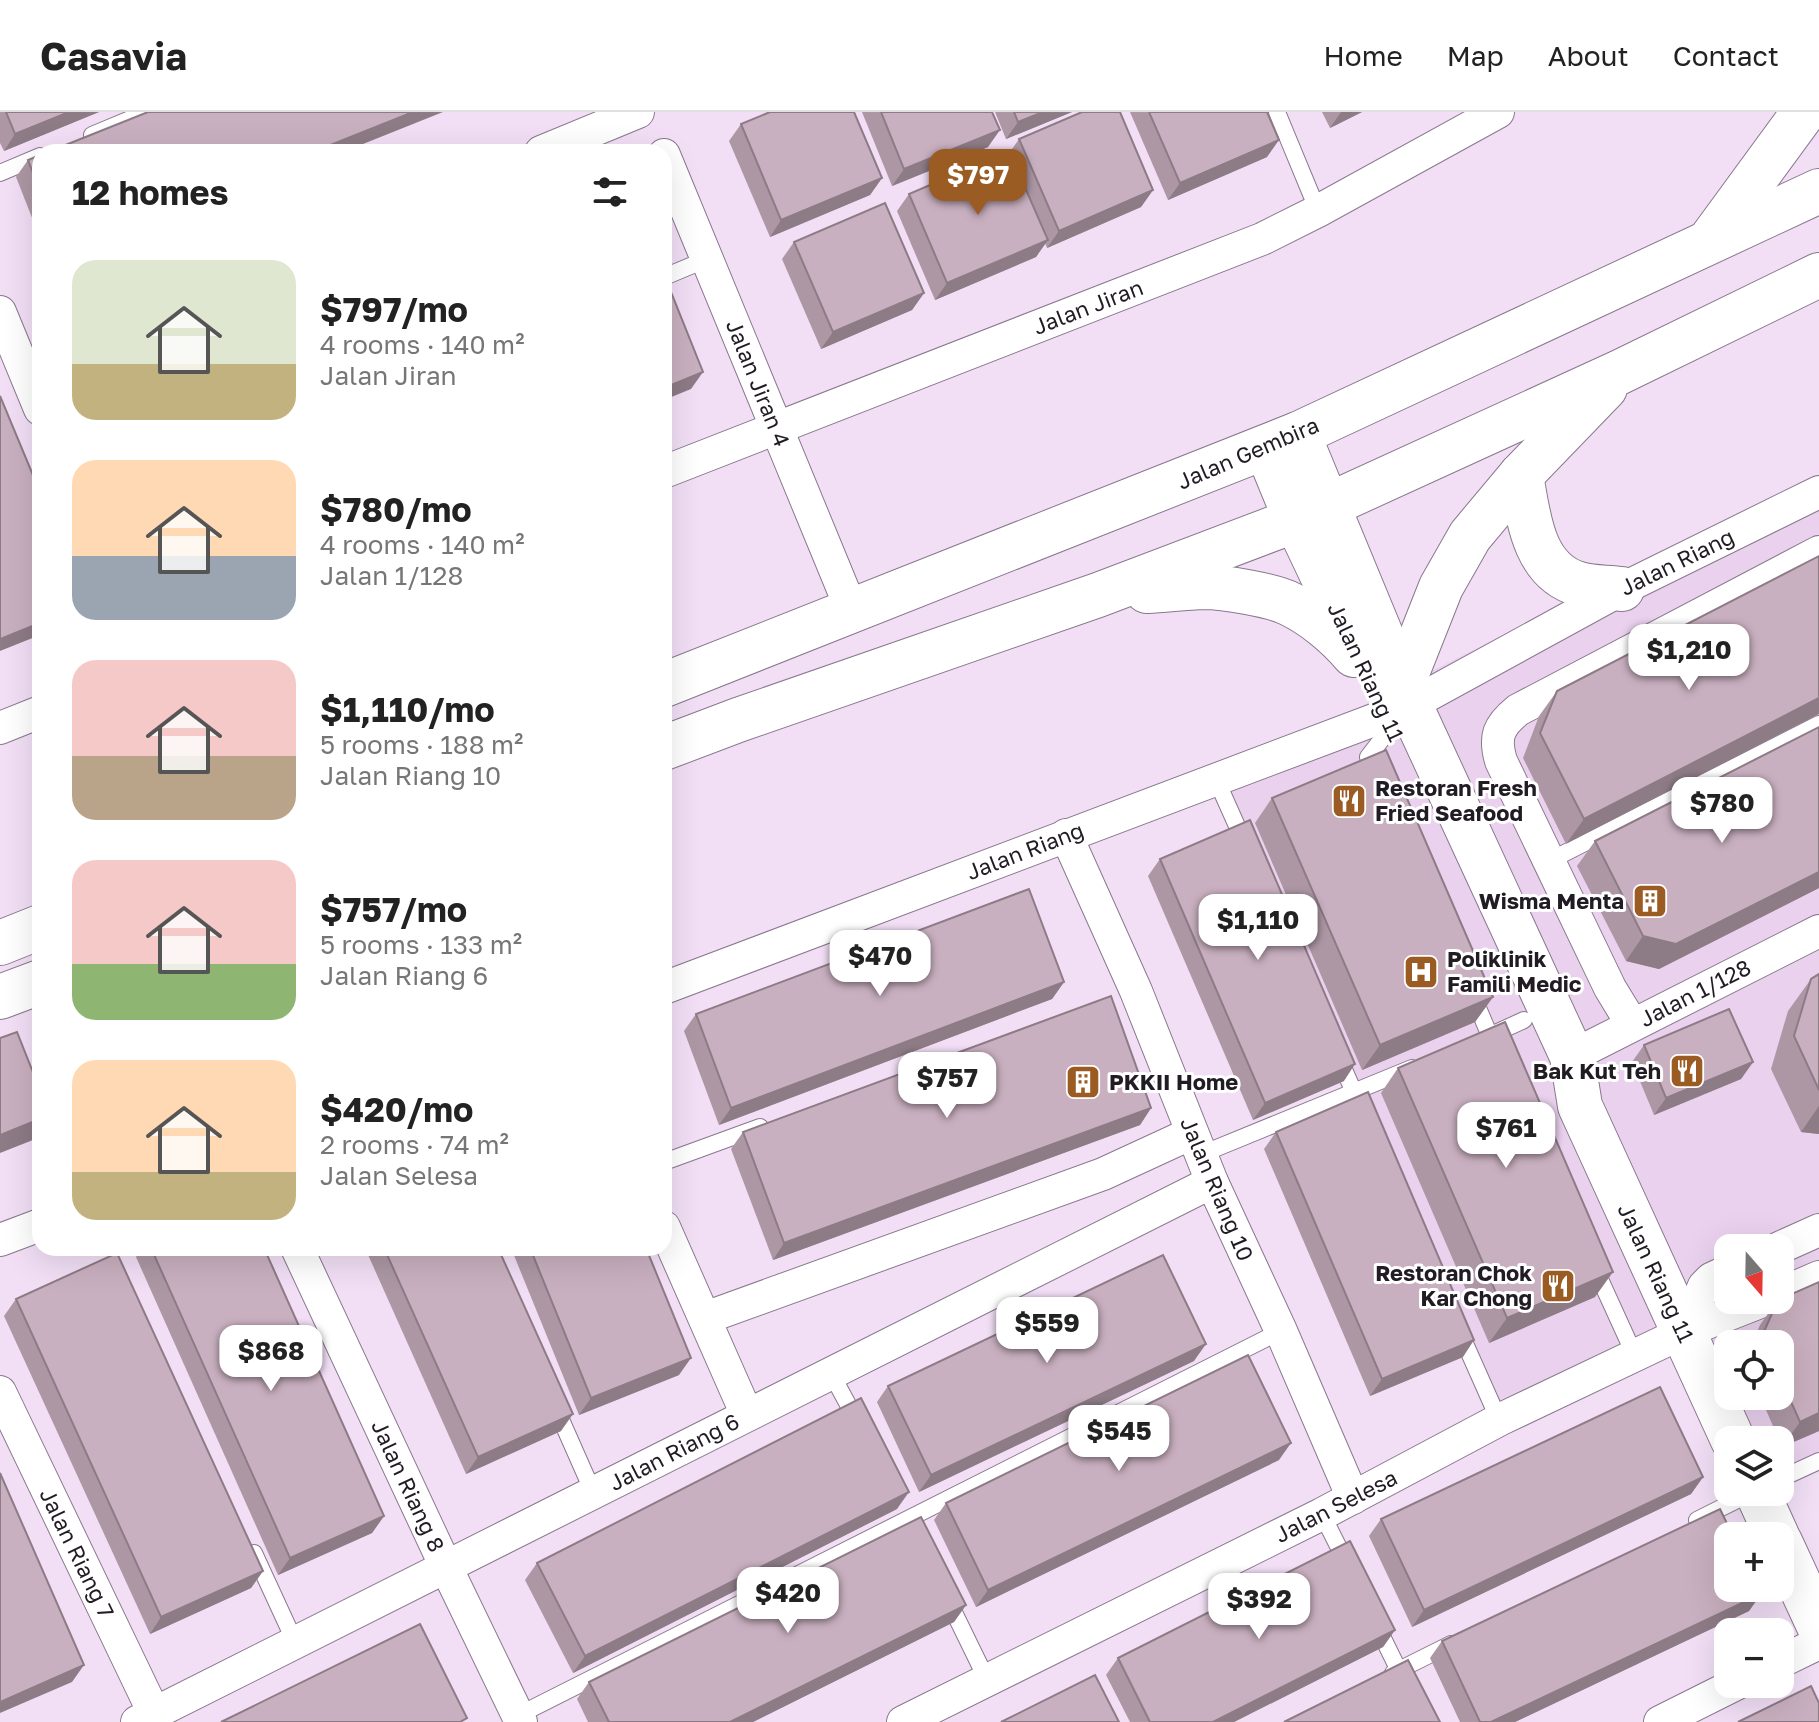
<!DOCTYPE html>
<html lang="en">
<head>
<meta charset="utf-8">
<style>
  :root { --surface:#fff; --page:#f2f2f2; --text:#222; --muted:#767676; --line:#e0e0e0; --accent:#9b5c23 }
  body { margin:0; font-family:"Golos Text",sans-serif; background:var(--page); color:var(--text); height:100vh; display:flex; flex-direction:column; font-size:30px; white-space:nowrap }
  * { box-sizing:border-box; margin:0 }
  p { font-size:26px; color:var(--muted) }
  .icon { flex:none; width:44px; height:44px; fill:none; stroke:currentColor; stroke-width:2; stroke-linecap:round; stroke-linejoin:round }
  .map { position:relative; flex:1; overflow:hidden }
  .panel { position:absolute; left:32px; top:32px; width:640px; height:1112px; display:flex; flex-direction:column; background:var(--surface); border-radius:24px; box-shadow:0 8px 32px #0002 }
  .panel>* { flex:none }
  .needle { width:52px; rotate:160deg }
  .buttons { position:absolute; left:1714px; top:1122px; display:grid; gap:16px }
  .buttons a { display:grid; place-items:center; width:80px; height:80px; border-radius:16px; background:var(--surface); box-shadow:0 8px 32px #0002; font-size:40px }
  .price { position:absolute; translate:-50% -68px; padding:0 18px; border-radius:16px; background:#fff; color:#222; font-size:26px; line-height:52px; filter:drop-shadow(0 2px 4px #0008) }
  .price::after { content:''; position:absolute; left:50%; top:48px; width:24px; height:18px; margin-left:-12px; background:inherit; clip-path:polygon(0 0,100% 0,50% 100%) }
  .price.current { background:var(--accent); color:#fff }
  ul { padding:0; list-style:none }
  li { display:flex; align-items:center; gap:24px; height:200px; padding:0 40px }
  li span { display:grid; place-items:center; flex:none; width:224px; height:160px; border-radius:24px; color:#555 }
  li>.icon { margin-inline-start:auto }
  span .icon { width:96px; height:96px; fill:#fffc; stroke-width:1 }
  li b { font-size:34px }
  h2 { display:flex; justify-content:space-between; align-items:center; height:96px; padding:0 40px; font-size:34px }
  header { display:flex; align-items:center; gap:48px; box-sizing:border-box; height:112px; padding:0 40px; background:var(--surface); border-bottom:2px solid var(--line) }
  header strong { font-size:38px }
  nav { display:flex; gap:44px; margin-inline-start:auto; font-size:28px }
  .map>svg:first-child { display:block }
  .built { fill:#ead2ef; fill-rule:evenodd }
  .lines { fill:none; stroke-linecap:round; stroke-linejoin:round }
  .lane-casing { stroke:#89788d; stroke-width:18 }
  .street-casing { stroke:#89788d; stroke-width:34 }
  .secondary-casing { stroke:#89788d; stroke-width:46 }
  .lane { stroke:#fff; stroke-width:16 }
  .street { stroke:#fff; stroke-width:32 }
  .secondary { stroke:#fff; stroke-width:44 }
  .wall { fill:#ad97a5 }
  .shaded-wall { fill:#8d7b86 }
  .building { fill:#c9b0c0; stroke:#8d7b86; stroke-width:2 }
  .labels { text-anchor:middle; stroke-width:6; stroke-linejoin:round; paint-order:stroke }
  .street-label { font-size:22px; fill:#211b23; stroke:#fff }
  .poi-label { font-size:22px; font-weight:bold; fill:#211b23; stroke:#fff; text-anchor:start }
</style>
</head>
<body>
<header>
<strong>Casavia</strong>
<nav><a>Home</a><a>Map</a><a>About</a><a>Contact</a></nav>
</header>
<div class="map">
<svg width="1819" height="1610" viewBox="0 0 1819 1610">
  <rect width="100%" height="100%" fill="#f2dff6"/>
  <path class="built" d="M1819,365v984l-39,18v-39h-47l-50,-108 -184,88 -283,-641zM1728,1136h52v52h-52zM1728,1232h52v52h-52z"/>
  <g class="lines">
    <g class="lane-casing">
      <g id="lane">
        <path d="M1277,0l41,99"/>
        <path d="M92,23l55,-23"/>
        <path d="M0,61l40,-17"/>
        <path d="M664,165l43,-18"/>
        <path d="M1377,665l-9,-20 24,-31"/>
        <path d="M1216,667l29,65"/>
        <path d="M1549,749l270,-137"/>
        <path d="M1473,884l22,52"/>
        <path d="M1489,924l35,-16"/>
        <path d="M1338,944l26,59"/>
        <path d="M1202,1042l210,-86"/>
        <path d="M664,1050l96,-35"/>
        <path d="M1594,1154l41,90"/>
        <path d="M1459,1218l40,90"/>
        <path d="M831,1261l28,52"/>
        <path d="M555,1294l38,86"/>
        <path d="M1780,1367l39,-18"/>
        <path d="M1322,1402l26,52"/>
        <path d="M1697,1408l56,-28"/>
        <path d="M254,1441l41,89"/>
        <path d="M947,1486l40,82"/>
        <path d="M1377,1514l25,51"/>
        <path d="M1393,1561l58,-29"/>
        <path d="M513,1606l768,-387"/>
      </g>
    </g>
    <g class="street-casing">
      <g id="street">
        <path d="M541,40l97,-40"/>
        <path d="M664,43l188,456"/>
        <path d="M0,200l40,97"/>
        <path d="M664,360l598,-233 56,-28 180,-99"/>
        <path d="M1410,593l212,-116 197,-97"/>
        <path d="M0,616l40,-16"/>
        <path d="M1066,723l70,156 76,191 69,149 72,167"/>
        <path d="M664,876l723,-273"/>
        <path d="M1632,912l-22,-36 -109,-227c-7,-24 -3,-35 17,-51l301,-158"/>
        <path d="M1572,944l247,-125"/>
        <path d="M664,1115l83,188"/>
        <path d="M0,1128l40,-15"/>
        <path d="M297,1136l149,319 75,155"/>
        <path d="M1779,1136l40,-18"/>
        <path d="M1780,1182l39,-17"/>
        <path d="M705,1206l398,-144 89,-41"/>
        <path d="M1684,1220l20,-46 7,-7 17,-8"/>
        <path d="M0,1280l154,321"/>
        <path d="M1780,1550l39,-19"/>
        <path d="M137,1610l1075,-540"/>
        <path d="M903,1610l419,-208 177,-94 185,-88 81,-32"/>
        <path d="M1660,1610l76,-38"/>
      </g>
    </g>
    <g class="secondary-casing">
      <g id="secondary">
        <path d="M1711,127l93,-127"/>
        <path d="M1298,322l112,271 162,351 8,50 153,334"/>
        <path d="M1266,335l30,73 61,129"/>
        <path d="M1521,363c7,39 11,96 58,109 13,4 29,3 43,5"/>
        <path d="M1147,479c18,-1 37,-3 56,-4 21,0 69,8 87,17 23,11 47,31 64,51"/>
        <path d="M664,573l634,-251 521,-243"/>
        <path d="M1405,580v-14l36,-91 29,-51 51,-61 84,-87"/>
        <path d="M664,636l74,-28 360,-125 198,-75 324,-148 199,-97"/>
        <path d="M0,831l40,-16"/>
        <path d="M0,885l40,-15"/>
        <path d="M1757,1380l20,44"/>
        <path d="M1780,1430l39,84"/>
      </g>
    </g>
    <use href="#lane" class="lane"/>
    <use href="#street" class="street"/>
    <use href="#secondary" class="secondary"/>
  </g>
  <g class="wall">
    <path d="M0,0h99l-95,39 -4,-8z"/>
    <path d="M862,0h130l-4,35 -96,39z"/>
    <path d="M995,0h77l-66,27z"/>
    <path d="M1130,0h137v45l-99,43z"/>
    <path d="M1322,0h40l-32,16z"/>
    <path d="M741,12l141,54 -12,17 -100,42 -41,-96z"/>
    <path d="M1019,27l134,51 -12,17 -94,41 -2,-5 -9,14 -101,43 -38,-89 12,-17 101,-42z"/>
    <path d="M40,43v83l-24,-61 12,-17z"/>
    <path d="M794,130l130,51 -12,17 -91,39 -39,-90z"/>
    <path d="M1819,444l-253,288 -43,-86 16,-42 18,-25z"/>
    <path d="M1819,615v161l-160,81 -33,-8 -49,-95 18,-25z"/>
    <path d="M1272,686l221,199 -18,25 -113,48 -107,-247z"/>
    <path d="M1160,747l184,222 -91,39 -105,-244z"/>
    <path d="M1819,862v160l-18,-2 -30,-63 17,-58 23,-32z"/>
    <path d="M1064,870l-12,17 -333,126 -35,-94 12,-17z"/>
    <path d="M1644,933l109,17 -12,17 -87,36 -22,-53z"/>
    <path d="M1398,956l197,229 -106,46 -108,-250z"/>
    <path d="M1151,996l-11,17 -367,135 -42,-111 12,-17z"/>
    <path d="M1276,1020l187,225 -93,39 -106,-247z"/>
    <path d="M142,1136h122l120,268 -12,17 -94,42 -142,-318z"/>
    <path d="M365,1136h133l63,183 -95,43z"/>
    <path d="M511,1136h135l33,127 -100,40z"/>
    <path d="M1819,1170v149l-37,16 -22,-51h20v-52h-28l8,-19 18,-25z"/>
    <path d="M16,1187l247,272 -12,17 -101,46 -146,-318z"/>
    <path d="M1194,1249l-275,131 -42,-90 11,-16z"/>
    <path d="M1279,1348l-303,147 -42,-87 12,-17z"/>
    <path d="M1703,1365l-12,17 -279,133 -43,-91 12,-17z"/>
    <path d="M897,1397l-324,164 -48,-93 12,-17z"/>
    <path d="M1761,1482l-12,17 -234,111h-55l-30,-64 12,-17z"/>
    <path d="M966,1493l-12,17 -201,100h-165l-11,-23 12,-17z"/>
    <path d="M1395,1518l-12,17 -149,75h-104l-24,-47 12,-17z"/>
  </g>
  <g class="shaded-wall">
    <path d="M69,0h30l-95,39 11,-17z"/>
    <path d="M413,0h30l-100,40h-30z"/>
    <path d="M1043,0h29l-66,27 12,-17z"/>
    <path d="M1341,0h21l-32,16z"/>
    <path d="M1000,18l-12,17 -96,39 12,-17z"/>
    <path d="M1279,28l-12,17 -99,43 12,-17z"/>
    <path d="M882,66l-12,17 -100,42 11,-17z"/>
    <path d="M1153,78l-12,17 -94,41 12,-17z"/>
    <path d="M1048,128l-12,17 -101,43 12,-17z"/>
    <path d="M924,181l-12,17 -91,39 12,-17z"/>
    <path d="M703,260l-12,17 -27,11v-12z"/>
    <path d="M40,511v12l-40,16v-12z"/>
    <path d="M1819,586v16l-253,130 18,-25z"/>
    <path d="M1819,760v16l-160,81 -33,-8 17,-25z"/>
    <path d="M1064,870l-12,17 -333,126 12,-17z"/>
    <path d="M1493,885l-18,25 -113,48 18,-25z"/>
    <path d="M1753,950l-12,17 -87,36 12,-17z"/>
    <path d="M1355,952l-11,17 -91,39 12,-17z"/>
    <path d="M1819,994v28l-18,-2z"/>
    <path d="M1151,996l-11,17 -367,135 11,-17z"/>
    <path d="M40,1007v11l-7,10 -33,13v-18z"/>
    <path d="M1613,1160l-18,25 -106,46 18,-25z"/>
    <path d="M1474,1228l-11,17 -93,39 12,-17z"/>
    <path d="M1206,1232l-12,17 -275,131 12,-17z"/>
    <path d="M691,1246l-12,17 -100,40 12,-17z"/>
    <path d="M1819,1301v18l-37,16 18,-25z"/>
    <path d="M573,1302l-12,17 -95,43 12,-17z"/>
    <path d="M1291,1331l-12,17 -303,147 12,-17z"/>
    <path d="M1703,1365l-12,17 -279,133 12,-17z"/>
    <path d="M909,1380l-12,17 -324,164 12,-17z"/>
    <path d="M384,1404l-12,17 -94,42 12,-17z"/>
    <path d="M263,1459l-12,17 -101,46 11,-17z"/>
    <path d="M1761,1482l-12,17 -234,111h-24z"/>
    <path d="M966,1493l-12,17 -201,100h-23z"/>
    <path d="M1395,1518l-12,17 -149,75h-21z"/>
    <path d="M84,1553l-12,17 -72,31v-11z"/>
  </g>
  <g class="building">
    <path d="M6,0h63l-54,22z"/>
    <path d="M148,0h265l-100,40h-265z"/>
    <path d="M770,0h84l28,66 -101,42 -40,-96z"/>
    <path d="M881,0h111l8,18 -96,39z"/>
    <path d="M1014,0h29l-25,10z"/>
    <path d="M1082,0h38l33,78 -94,41 -40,-92z"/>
    <path d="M1149,0h118l12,28 -99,43z"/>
    <path d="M1009,39l39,89 -101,43 -38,-89z"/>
    <path d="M40,43v36l-12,-31z"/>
    <path d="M885,91l39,90 -91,39 -39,-90z"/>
    <path d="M667,170l36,90 -39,16v-105z"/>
    <path d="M0,284l40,96v131l-40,16z"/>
    <path d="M1819,444v142l-235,121 -44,-86 17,-42z"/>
    <path d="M1819,615v145l-143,72 -33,-8 -48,-95z"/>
    <path d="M1386,638l107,247 -113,48 -108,-247z"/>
    <path d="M1250,708l105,244 -90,39 -105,-244z"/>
    <path d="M1029,777l35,93 -333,126 -35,-94z"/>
    <path d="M1819,862v116l-25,-54 17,-57z"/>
    <path d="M1111,884l40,112 -367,135 -41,-111z"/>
    <path d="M1729,897l24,53 -87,36 -22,-53z"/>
    <path d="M1505,910l108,250 -106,46 -109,-250z"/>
    <path d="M17,920l23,58v29l-40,16v-97z"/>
    <path d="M1368,980l106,248 -92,39 -106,-247z"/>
    <path d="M151,1136h113l120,268 -94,42z"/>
    <path d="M384,1136h114l75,166 -95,43z"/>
    <path d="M530,1136h116l45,110 -100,40z"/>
    <path d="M117,1141l146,318 -102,46 -145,-318z"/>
    <path d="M1163,1143l43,89 -275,131 -43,-89z"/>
    <path d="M1819,1170v131l-19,9 -20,-45v-33h-14l-4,-8 16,-36z"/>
    <path d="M1248,1243l43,88 -303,147 -42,-87z"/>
    <path d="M1660,1275l43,90 -279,133 -43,-91z"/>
    <path d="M861,1286l48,94 -324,164 -48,-93z"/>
    <path d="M0,1361l84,192 -84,37z"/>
    <path d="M1720,1397l13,27h-5v52h30l3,6 -270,128h-11l-38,-81z"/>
    <path d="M921,1405l45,88 -236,117h-121l-20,-40z"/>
    <path d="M1350,1429l45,89 -182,92h-63l-32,-64z"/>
    <path d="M420,1512l47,94 -7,4h-239z"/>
    <path d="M1408,1548l32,62h-156z"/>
    <path d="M1095,1563l24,47h-118z"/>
    <path d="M1811,1574l8,17v19h-81z"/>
  </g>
  <defs>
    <g id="restaurant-square" transform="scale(1.8)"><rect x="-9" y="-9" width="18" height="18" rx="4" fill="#9b5c23" stroke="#fff"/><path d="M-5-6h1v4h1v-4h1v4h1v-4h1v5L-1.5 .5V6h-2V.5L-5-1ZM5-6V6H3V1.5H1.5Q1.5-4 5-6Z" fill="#fff"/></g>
    <g id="building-square" transform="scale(1.8)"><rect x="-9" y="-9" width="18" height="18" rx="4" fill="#9b5c23" stroke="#fff"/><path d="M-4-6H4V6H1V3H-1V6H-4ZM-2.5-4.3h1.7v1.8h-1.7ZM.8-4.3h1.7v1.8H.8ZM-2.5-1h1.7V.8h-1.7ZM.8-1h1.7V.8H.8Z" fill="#fff"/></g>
    <g id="hospital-square" transform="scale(1.8)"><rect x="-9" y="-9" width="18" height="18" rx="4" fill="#9b5c23" stroke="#fff"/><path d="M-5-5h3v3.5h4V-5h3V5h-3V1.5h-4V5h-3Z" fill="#fff"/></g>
  </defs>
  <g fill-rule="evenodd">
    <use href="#restaurant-square" x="1349" y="689"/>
    <use href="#building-square" x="1650" y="789"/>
    <use href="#hospital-square" x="1421" y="860"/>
    <use href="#restaurant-square" x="1687" y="959"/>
    <use href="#building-square" x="1083" y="970"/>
    <use href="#restaurant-square" x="1558" y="1174"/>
  </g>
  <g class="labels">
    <g class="street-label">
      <text transform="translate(1088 195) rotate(-21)" y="8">Jalan Jiran</text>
      <text transform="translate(758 271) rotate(68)" y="8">Jalan Jiran 4</text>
      <text transform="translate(1248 341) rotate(-23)" y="8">Jalan Gembira</text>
      <text transform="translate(1677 450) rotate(-26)" y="8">Jalan Riang</text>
      <text transform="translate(1366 560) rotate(65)" y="8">Jalan Riang 11</text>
      <text transform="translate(1025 739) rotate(-21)" y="8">Jalan Riang</text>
      <text transform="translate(1695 881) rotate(-27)" y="8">Jalan 1/128</text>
      <text transform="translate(1217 1077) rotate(67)" y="8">Jalan Riang 10</text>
      <text transform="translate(1656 1161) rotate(65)" y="8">Jalan Riang 11</text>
      <text transform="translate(674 1340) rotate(-27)" y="8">Jalan Riang 6</text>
      <text transform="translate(408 1374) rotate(65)" y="8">Jalan Riang 8</text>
      <text transform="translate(1336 1394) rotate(-27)" y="8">Jalan Selesa</text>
      <text transform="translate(77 1441) rotate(64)" y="8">Jalan Riang 7</text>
    </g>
    <g class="poi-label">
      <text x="1375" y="684">Restoran Fresh<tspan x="1375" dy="25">Fried Seafood</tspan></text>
      <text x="1624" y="797" text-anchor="end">Wisma Menta</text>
      <text x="1447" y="855">Poliklinik<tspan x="1447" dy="25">Famili Medic</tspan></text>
      <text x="1661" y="967" text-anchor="end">Bak Kut Teh</text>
      <text x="1109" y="978">PKKII Home</text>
      <text x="1532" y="1169" text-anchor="end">Restoran Chok<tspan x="1532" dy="25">Kar Chong</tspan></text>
    </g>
  </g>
</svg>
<div class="buttons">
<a><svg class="needle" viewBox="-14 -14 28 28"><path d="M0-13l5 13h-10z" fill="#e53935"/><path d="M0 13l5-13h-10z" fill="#767676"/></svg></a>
<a><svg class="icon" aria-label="locate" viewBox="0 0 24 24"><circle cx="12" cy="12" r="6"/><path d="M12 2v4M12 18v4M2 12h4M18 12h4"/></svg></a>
<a><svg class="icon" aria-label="layers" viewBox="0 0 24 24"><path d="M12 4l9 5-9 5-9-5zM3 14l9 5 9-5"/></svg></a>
<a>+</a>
<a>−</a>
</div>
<b class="price current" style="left:978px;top:105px">$797</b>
<b class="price" style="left:1689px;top:580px">$1,210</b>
<b class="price" style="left:1722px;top:733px">$780</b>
<b class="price" style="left:1258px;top:850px">$1,110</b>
<b class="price" style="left:880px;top:886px">$470</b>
<b class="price" style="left:947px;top:1008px">$757</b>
<b class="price" style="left:1506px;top:1058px">$761</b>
<b class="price" style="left:1047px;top:1253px">$559</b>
<b class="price" style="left:271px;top:1281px">$868</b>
<b class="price" style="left:1119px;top:1361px">$545</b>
<b class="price" style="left:788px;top:1523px">$420</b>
<b class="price" style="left:1259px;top:1529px">$392</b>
<section class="panel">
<h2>12 homes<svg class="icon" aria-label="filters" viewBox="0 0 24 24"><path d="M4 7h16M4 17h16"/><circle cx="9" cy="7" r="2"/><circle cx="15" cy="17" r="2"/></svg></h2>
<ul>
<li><span style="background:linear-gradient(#dfe7d0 65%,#c2b280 0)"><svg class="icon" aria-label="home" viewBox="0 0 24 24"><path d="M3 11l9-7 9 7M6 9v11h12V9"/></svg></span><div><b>$797/mo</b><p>4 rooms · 140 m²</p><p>Jalan Jiran</p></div></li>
<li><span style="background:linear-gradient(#ffd9b3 60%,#9aa5b1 0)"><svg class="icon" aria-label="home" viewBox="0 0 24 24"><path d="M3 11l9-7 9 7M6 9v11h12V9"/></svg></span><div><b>$780/mo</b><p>4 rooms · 140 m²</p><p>Jalan 1/128</p></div></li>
<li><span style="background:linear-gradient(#f6c9c9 60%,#b9a48a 0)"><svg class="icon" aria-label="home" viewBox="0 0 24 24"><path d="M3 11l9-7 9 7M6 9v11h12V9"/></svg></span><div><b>$1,110/mo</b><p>5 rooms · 188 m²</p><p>Jalan Riang 10</p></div></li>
<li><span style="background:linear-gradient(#f6c9c9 65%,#8fb573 0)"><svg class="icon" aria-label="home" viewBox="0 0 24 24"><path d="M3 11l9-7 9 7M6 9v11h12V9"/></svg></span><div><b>$757/mo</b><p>5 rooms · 133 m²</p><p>Jalan Riang 6</p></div></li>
<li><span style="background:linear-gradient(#ffd9b3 70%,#c2b280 0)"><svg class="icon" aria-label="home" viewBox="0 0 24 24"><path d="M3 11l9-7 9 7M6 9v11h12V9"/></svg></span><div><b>$420/mo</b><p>2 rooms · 74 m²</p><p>Jalan Selesa</p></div></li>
</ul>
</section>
</div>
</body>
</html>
